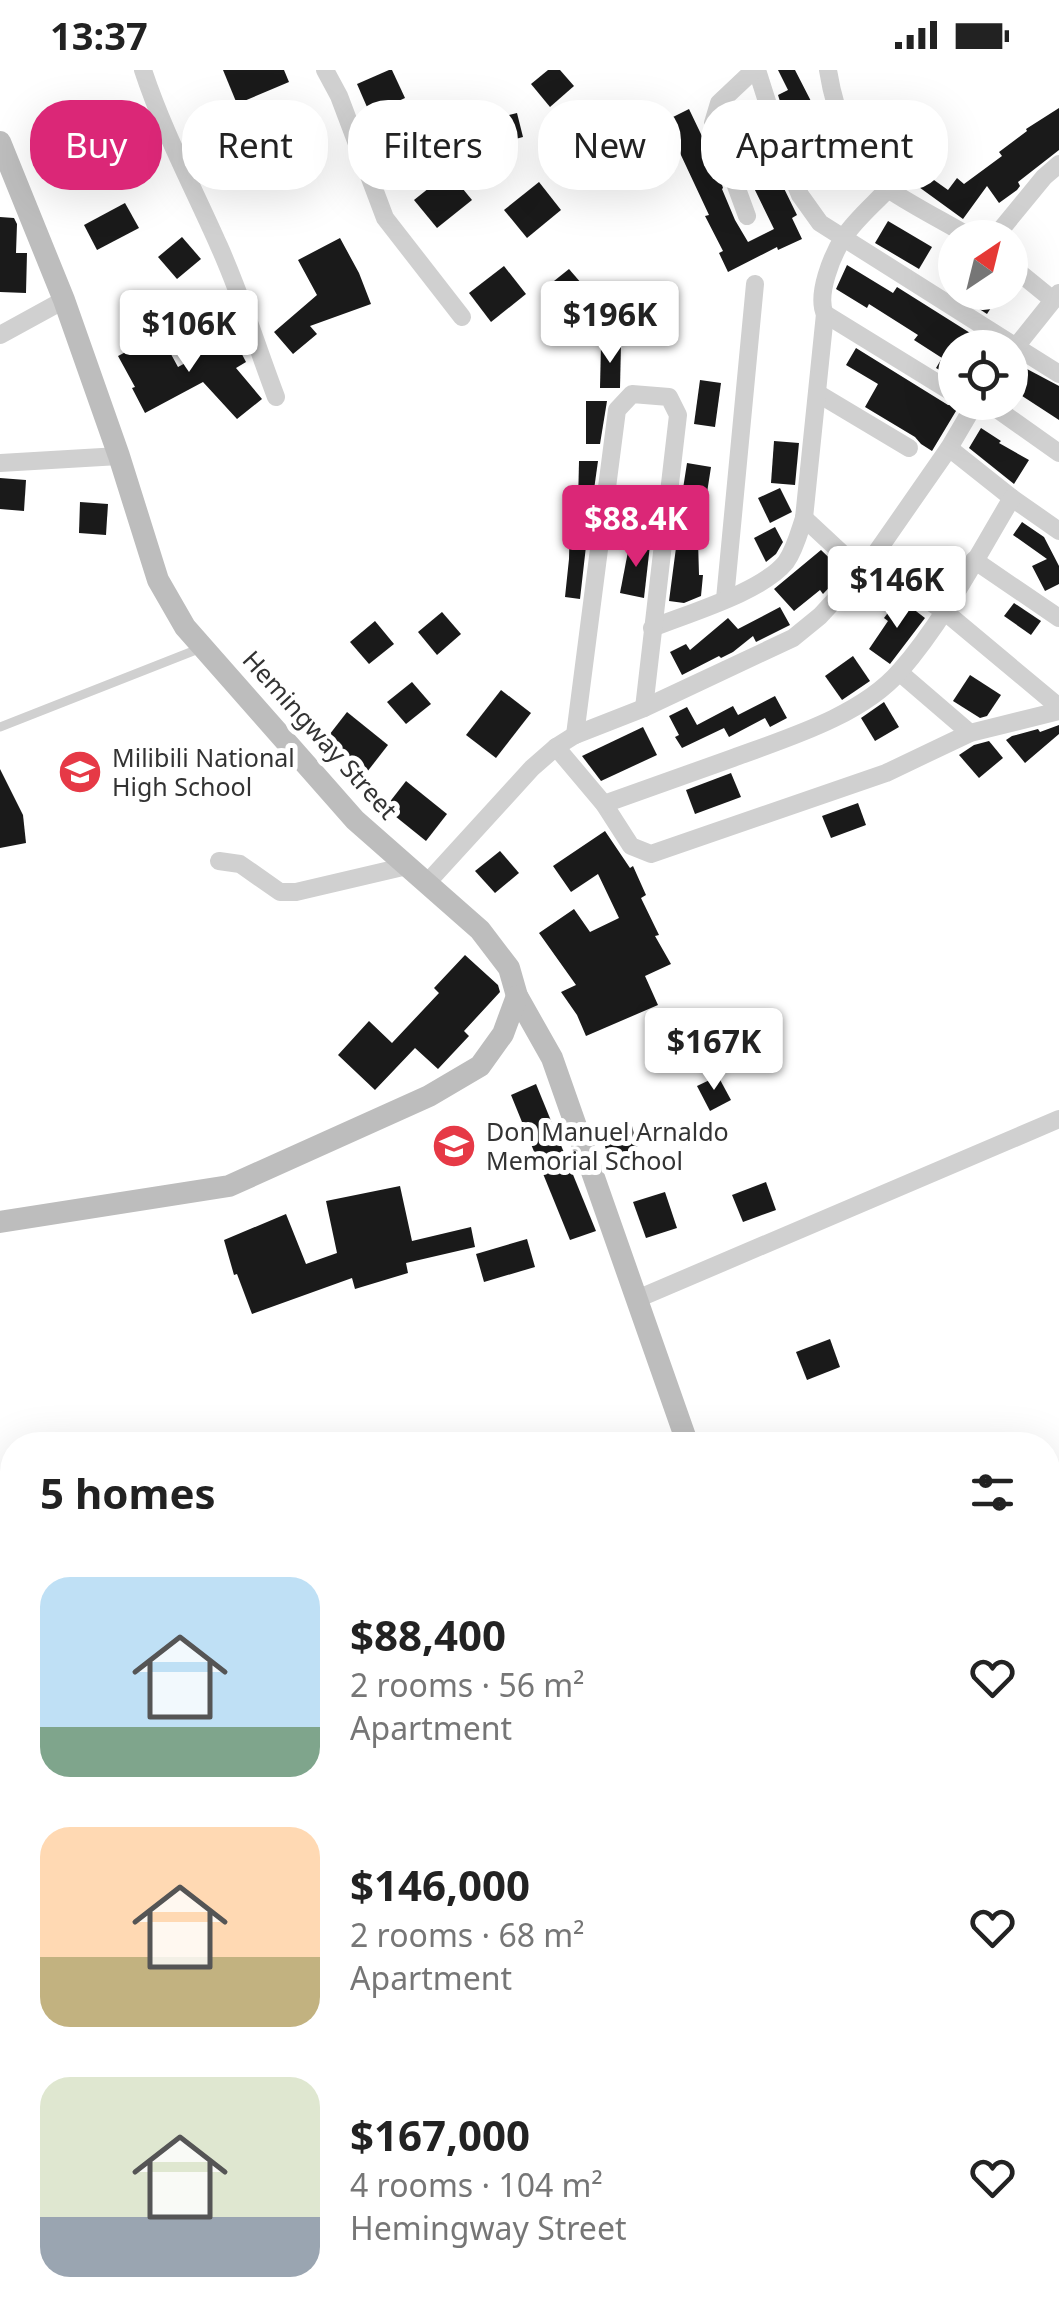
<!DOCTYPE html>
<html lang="en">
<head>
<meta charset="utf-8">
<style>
  :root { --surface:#fff; --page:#f6f6f6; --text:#222; --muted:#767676; --accent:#db2777 }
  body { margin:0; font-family:"Noto Sans",sans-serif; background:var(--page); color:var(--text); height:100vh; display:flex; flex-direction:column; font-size:38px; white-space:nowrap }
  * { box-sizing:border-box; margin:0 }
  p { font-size:32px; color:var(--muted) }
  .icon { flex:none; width:55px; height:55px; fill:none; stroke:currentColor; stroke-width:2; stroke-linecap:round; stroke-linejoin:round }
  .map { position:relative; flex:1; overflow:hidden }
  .sheet { position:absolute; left:0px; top:1362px; width:1060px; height:892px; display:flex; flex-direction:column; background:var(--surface); border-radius:40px 40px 0 0; box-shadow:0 10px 40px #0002 }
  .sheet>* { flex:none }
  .top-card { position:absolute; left:30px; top:30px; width:1000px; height:90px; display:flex; gap:20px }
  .needle { width:65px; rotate:35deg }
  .buttons { position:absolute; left:938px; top:150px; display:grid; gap:20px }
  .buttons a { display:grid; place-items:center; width:90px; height:90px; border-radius:50%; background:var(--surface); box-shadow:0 10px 40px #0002; font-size:50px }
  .price { position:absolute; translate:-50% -85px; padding:0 22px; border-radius:10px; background:#fff; color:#222; font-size:32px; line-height:65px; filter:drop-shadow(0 2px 5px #0008) }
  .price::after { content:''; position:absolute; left:50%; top:60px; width:30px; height:22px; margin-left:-15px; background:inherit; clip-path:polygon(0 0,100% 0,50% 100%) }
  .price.active { background:var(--accent); color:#fff }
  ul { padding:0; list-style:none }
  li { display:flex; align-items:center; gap:30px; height:250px; padding:0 40px }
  li span { display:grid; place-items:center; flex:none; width:280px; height:200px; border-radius:30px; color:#555 }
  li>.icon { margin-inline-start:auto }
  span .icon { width:120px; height:120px; fill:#fffc; stroke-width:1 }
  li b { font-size:42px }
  h2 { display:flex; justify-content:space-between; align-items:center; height:120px; padding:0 40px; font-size:42px }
  .chip { padding:0 35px; border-radius:40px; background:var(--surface); box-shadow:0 10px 40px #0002; font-size:35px; line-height:90px }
  .chip.active { background:var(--accent); color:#fff }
  .status { display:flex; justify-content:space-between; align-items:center; height:70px; padding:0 50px; background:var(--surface); direction:ltr }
  .status svg { height:28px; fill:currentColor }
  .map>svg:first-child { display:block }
  .building { fill:#1a1a1a }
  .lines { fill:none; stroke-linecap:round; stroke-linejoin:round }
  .service { stroke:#d0d0d0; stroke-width:9 }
  .minor { stroke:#d0d0d0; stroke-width:18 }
  .secondary { stroke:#bdbdbd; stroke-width:22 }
  .labels { text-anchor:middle; stroke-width:10; stroke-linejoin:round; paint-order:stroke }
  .street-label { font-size:25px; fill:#333; stroke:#fff }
  .poi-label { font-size:25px; fill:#333; stroke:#fff; text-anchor:start }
</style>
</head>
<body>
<div class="status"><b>13:37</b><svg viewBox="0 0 49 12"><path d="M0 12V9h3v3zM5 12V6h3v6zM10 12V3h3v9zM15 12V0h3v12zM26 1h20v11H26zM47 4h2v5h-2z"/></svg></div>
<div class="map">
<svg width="1059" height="2253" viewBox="0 0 1059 2253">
  <rect width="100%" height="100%" fill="#fff"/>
  <g class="building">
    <path d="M223,0h61l5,12 -52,22z"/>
    <path d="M389,0h3l13,28 -35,16 -13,-30z"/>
    <path d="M548,0h12l14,16 -24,21 -19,-23z"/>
    <path d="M778,0h17l19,37 3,-1 9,18 -24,12 -12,-24 -3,1 -2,-3 -2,1 -5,-16 10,-5z"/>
    <path d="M753,33l7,19 -22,11 -9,-18z"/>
    <path d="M1059,38v42l-41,32 2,4 -3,4 -18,13 -12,-17 -24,33 -51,-37 8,-12 28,20 9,-12 7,6 38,-28 -3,-4 28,-21 -1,-2z"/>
    <path d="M689,39l22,46 -2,2 11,21 3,10 -1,1 13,31 13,22 26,-13 -22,-45 24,-12 21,43 -5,3 10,21 -24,11 -1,-3 -49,25 -9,-19 4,-2 -18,-35 4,-1 -44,-94z"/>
    <path d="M517,43l6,24 -38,10 -6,-24z"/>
    <path d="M449,102l23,28 -35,28 -23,-28z"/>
    <path d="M539,112l22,28 -34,28 -23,-28z"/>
    <path d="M125,133l14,25 -42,22 -13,-25z"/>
    <path d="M0,147l14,1 3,6 -1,29h11l-1,40 -26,-1z"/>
    <path d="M888,151l44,26 -13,22 -44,-26z"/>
    <path d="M182,167l19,22 -24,20 -19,-22z"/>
    <path d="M340,168l19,35 12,31 -61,22 7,8 -24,20 -19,-22 43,-37 -19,-35z"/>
    <path d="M847,195l46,28 4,-6 97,61h-39v31l-19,-11 6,-10 -28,-18 4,-5 -49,-31 -2,4 -31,-19z"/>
    <path d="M504,196l22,28 -35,28 -22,-29z"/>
    <path d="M569,199l19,22 -25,21 -19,-23z"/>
    <path d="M953,222h48l-14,22z"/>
    <path d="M160,264l18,33 55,-30 13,25 -10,6 26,31 -25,20 -34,-37 -58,31 -13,-25 3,-1 -17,-31z"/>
    <path d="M601,274h20l-1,44h-20z"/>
    <path d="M856,278l92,57 11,1 -27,45 -11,-7 -6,-7 -50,-30 13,-23 -32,-19z"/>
    <path d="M1027,299l32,17v34l-46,-30z"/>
    <path d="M700,310l21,3 -6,44 -21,-3z"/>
    <path d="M586,331h21l-7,43h-14z"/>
    <path d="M981,358l20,13 -2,2 30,17 -15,24 -45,-36z"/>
    <path d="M774,371l25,2 -4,42 -24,-2z"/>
    <path d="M579,391h19l-6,43h-14z"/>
    <path d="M687,393l24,4 -5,32 -24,-4z"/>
    <path d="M0,408l26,2 -2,31 -24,-2z"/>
    <path d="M780,418l12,24 -22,11 -12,-25z"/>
    <path d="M80,432l28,2 -2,31 -27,-2z"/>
    <path d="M570,441h20l-10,88 -15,-2 4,-38z"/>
    <path d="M1022,452l22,15 15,29v18l-14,7 -13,-25 15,-7 -34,-24z"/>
    <path d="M775,457l8,15 -7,12 -10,8 -12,-24z"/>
    <path d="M677,470h21l1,35h4l-2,21 -17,7 -15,-2z"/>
    <path d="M630,471l20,4 -6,53 -24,-5z"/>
    <path d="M821,480l23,22 -21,22 -3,-4 -26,21 -20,-22z"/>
    <path d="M899,528l26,20 -35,46 -21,-15 19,-28 -4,-3z"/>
    <path d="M1014,533l27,18 -10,14 -27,-19z"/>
    <path d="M780,537l10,18 -34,17 -3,-6 -20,16 -12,6 -2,-2 -37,19 -12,-23 16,-8 4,6 38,-32 10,11z"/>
    <path d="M442,542l19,22 -24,21 -19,-23z"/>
    <path d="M375,551l19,23 -25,20 -19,-22z"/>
    <path d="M853,586l17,25 -28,19 -17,-24z"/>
    <path d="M970,605l31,20 -14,21 -7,2 -27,-17z"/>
    <path d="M412,612l19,22 -25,20 -19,-22z"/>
    <path d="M501,620l30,23 -35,45 -30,-23z"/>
    <path d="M775,626l12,22 -17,9 -5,-9 -36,19 -5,-9 -42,20 -7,-11 4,-2 -10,-19 18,-9 10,18 36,-19 5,9z"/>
    <path d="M884,632l15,25 -24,14 -14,-23z"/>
    <path d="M347,642l41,33 -21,27 -41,-33z"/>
    <path d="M1059,655v9l-34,29 -19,-23 6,-4 26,-7 2,3z"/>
    <path d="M643,657l14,28 -56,26 -19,-25z"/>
    <path d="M989,671l14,17 -24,20 -20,-23 15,-10z"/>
    <path d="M0,699l23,46 3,28 -26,5z"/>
    <path d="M731,703l10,24 -46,17 -9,-24z"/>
    <path d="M406,711l41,33 -21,27 -41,-33z"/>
    <path d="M858,733l8,22 -35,13 -9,-22z"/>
    <path d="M605,761l25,37 3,-2 13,29 -5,3 18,37 -4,1 16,28 -26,12 13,29 -72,31 -9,-21 -16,-23 15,-7 -37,-52 35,-24 16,23 29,-14 -21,-44 -27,18 -18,-26z"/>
    <path d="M500,781l19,22 -24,20 -20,-22z"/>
    <path d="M465,885l33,30 2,7 -36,39 5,5 -31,33 -23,-21 -40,42 -37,-35 31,-34 23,22 47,-50 -5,-5z"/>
    <path d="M718,1006l13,24 -21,11 -13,-25z"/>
    <path d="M536,1014l60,147 -26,9 -59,-145z"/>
    <path d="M631,1052l8,32 -30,8 -8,-32z"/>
    <path d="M766,1112l10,28 -33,12 -11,-27z"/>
    <path d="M400,1116l12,55 59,-14 4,20 -69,16 2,10 -53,16 -3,-11 -100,36 -15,-40 -3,1 -10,-35 62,-26 20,50 31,-11 -11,-52z"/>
    <path d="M665,1122l12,36 -31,10 -13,-36z"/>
    <path d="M527,1169l8,28 -51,15 -8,-28z"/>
    <path d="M830,1269l10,28 -33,13 -11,-28z"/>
  </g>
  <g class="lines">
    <path class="service" d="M0,657l201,-79"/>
    <g class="minor">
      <path d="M143,0c20,61 50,117 76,176 22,49 38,101 57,151"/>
      <path d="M325,0l14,26 46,122 77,99"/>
      <path d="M757,0l28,88 15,37 20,28 239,151"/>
      <path d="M828,0c7,44 25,94 63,121 26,17 54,31 81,47"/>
      <path d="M888,119c-14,15 -33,31 -44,48 -12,18 -28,58 -19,77l130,80"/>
      <path d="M747,146l-34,-93 6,-20 35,-33"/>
      <path d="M994,168l50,-61 15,-13"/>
      <path d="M1010,195l43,35"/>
      <path d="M0,265l64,-35"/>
      <path d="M1010,284l49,-61"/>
      <path d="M817,323l92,55"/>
      <path d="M987,332l72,51"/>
      <path d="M949,378l63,50 47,33"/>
      <path d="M0,393l119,-7"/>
      <path d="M804,448l57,53"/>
      <path d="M974,490l85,58"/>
      <path d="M869,493l75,48 115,96"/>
      <path d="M725,529l30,-315"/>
      <path d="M652,558c37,-15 110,-36 134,-66 9,-13 13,-29 18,-44l21,-204"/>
      <path d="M899,602l71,61"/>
      <path d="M575,665l42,-325 15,-16 37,3 9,18 -34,293"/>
      <path d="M556,677l48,57 27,42 20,8 235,-81 84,-40 89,-22"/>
      <path d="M604,734c43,-15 86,-31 129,-46 54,-20 128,-42 167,-87 45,-52 77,-115 112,-173"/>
      <path d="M219,791l21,3 40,28h16l111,-26"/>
      <path d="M427,813l105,-115 24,-21 19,-12 69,-27 149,-70 27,-22 49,-53 80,-115 27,-46"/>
      <path d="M637,1229l422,-180"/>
      <path d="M0,1708l11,25"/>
    </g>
    <g class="secondary">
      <path d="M0,72l64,158 55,156 39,124 27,47 170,193 125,110 29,38 8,28 35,62 136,387"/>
      <path d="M0,1152l229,-36 200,-90 51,-30 23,-32 14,-38"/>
      <path d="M1048,1995l11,2"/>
    </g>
  </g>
  <defs>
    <g id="school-disc" transform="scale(2.25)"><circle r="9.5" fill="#e63946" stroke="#fff"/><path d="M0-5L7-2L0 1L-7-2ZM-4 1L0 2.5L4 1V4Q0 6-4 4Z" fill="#fff"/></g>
  </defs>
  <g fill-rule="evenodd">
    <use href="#school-disc" x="80" y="702"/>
    <use href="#school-disc" x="454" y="1076"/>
  </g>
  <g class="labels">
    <g class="street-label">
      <text transform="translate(320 665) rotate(48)" y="9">Hemingway Street</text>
    </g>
    <g class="poi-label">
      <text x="112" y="697">Milibili National<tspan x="112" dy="29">High School</tspan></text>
      <text x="486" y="1071">Don Manuel Arnaldo<tspan x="486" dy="29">Memorial School</tspan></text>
    </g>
  </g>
</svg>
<div class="buttons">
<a><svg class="needle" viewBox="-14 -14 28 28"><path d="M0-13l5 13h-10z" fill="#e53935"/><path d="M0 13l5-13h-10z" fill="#767676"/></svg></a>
<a><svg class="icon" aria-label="locate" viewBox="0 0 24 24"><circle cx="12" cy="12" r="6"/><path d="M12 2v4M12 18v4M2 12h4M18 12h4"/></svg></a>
</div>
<b class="price" style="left:610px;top:296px">$196K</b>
<b class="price" style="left:189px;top:305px">$106K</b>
<b class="price active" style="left:636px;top:500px">$88.4K</b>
<b class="price" style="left:897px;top:561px">$146K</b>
<b class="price" style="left:714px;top:1023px">$167K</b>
<div class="top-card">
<a class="chip active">Buy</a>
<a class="chip">Rent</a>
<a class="chip">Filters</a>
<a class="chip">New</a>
<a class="chip">Apartment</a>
</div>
<section class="sheet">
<h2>5 homes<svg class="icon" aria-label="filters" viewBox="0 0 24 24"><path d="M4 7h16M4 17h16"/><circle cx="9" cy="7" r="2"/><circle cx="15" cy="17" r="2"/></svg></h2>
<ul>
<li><span style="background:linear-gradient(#bfe0f5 75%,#7fa58c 0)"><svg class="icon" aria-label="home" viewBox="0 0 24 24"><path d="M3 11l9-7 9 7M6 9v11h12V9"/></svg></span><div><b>$88,400</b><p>2 rooms · 56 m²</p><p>Apartment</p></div><svg class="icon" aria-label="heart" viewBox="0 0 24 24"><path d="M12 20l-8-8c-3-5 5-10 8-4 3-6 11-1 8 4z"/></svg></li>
<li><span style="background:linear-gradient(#ffd9b3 65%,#c2b280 0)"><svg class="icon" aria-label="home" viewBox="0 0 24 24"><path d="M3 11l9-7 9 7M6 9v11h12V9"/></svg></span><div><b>$146,000</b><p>2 rooms · 68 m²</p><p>Apartment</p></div><svg class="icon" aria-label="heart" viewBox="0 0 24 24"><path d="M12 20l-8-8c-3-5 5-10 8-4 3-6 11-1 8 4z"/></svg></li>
<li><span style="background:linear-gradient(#dfe7d0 70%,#9aa5b1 0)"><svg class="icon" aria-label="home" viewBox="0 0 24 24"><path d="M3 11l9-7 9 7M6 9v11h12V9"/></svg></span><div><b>$167,000</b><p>4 rooms · 104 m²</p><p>Hemingway Street</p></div><svg class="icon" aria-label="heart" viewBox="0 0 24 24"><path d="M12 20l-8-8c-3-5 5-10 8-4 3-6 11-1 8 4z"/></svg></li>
</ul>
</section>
</div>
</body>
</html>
